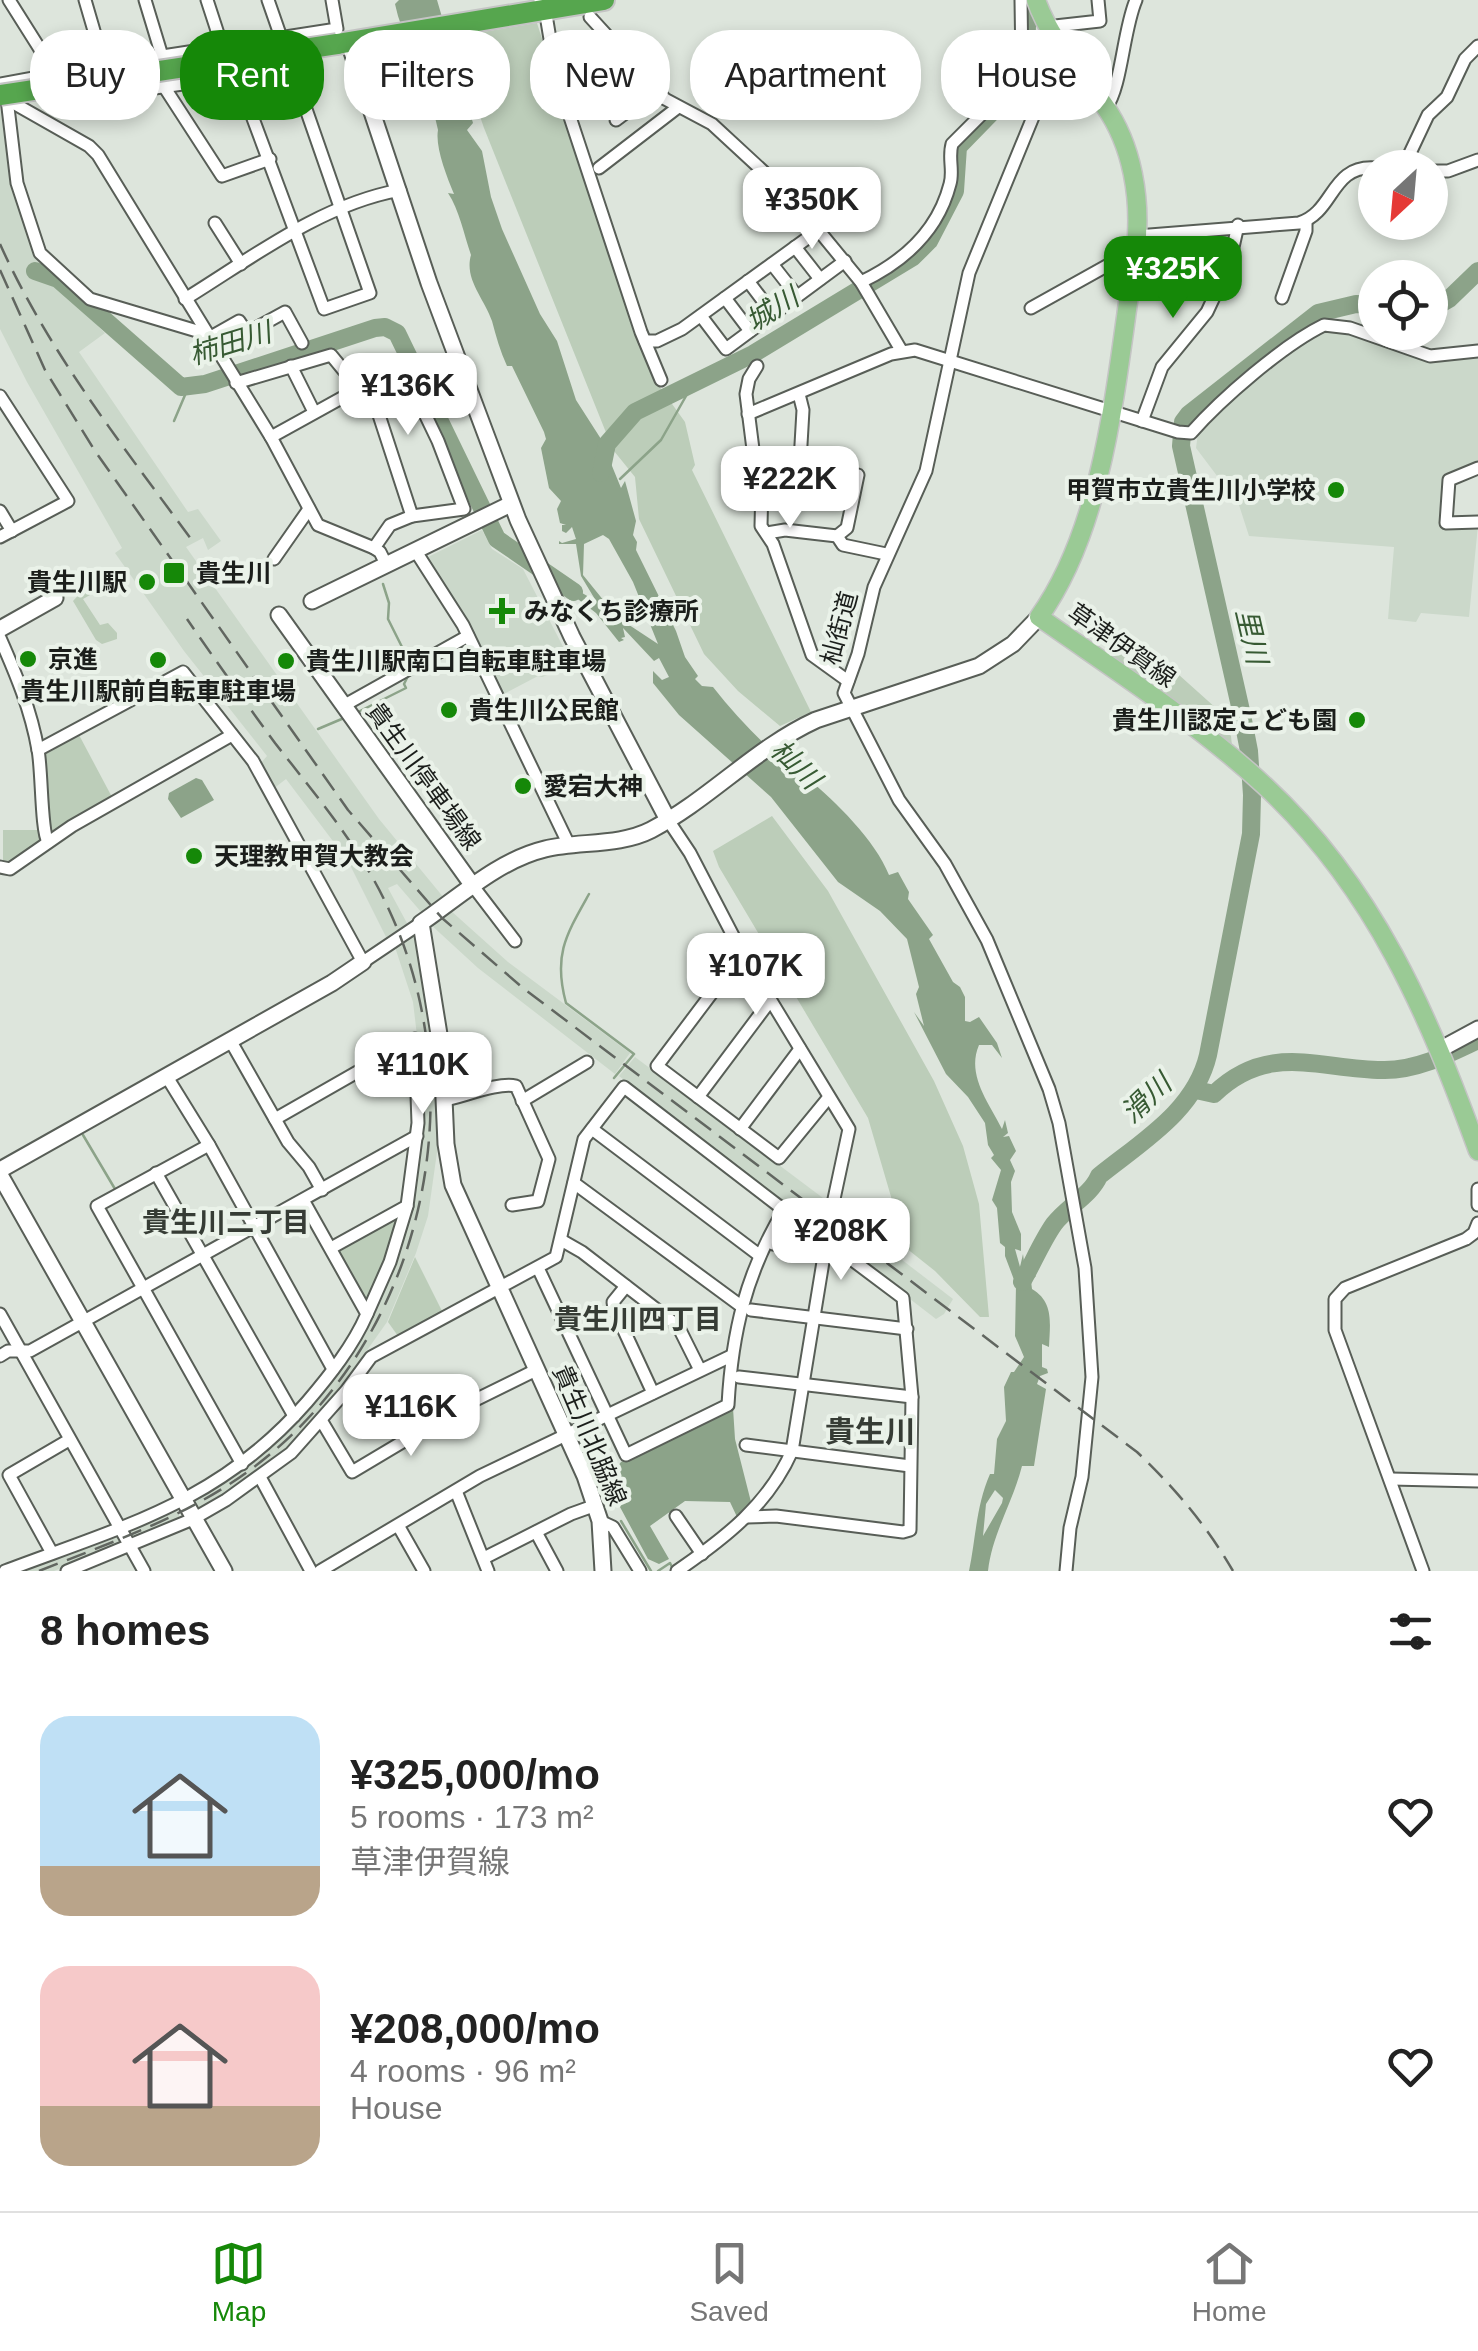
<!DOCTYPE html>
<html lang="en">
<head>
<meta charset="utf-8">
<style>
  :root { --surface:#fff; --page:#f6f6f6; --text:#222; --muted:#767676; --line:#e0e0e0; --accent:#158808 }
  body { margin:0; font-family:Arial,"Noto Sans JP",sans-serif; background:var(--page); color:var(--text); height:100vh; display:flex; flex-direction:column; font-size:38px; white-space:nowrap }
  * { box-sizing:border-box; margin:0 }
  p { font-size:32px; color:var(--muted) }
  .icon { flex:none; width:55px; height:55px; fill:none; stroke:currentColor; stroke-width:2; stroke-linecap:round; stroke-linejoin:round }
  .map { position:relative; height:1571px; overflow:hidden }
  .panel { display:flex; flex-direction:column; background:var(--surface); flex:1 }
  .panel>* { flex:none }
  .hud { position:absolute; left:30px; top:30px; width:1420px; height:90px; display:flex; gap:20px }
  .needle { width:65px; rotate:206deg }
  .fabs { position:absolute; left:1358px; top:150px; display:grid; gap:20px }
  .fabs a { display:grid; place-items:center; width:90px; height:90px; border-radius:50%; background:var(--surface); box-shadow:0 5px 15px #0003; font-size:50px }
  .price { position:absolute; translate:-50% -85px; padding:0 22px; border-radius:20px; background:#fff; color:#222; font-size:32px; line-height:65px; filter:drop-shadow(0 2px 5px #0008) }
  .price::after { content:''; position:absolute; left:50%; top:60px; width:30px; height:22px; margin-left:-15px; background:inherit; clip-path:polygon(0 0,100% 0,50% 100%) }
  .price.on { background:var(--accent); color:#fff }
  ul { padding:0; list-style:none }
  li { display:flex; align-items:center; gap:30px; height:250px; padding:0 40px }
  li span { display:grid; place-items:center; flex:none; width:280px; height:200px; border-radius:30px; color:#555 }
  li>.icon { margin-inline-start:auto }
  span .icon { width:120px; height:120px; fill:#fffc; stroke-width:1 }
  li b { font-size:42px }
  h2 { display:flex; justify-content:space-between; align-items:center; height:120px; padding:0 40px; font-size:42px }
  .tag { padding:0 35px; border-radius:40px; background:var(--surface); box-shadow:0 5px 15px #0003; font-size:35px; line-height:90px }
  .tag.on { background:var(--accent); color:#fff }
  .tabs { display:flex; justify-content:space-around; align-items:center; height:140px; border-top:2px solid var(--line); background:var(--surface); font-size:28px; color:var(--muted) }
  .tabs a { display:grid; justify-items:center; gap:5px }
  .tabs .on { color:var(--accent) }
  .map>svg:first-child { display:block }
  .built { fill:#cbd8ca }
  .green { fill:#bccdb9 }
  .water { fill:#8ca389; fill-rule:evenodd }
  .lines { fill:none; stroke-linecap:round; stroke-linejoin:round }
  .stream { stroke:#8ca389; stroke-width:2.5 }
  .river { stroke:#8ca389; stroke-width:18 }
  .street-casing { stroke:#585e57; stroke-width:15 }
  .secondary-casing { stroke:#585e57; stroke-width:19 }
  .primary-casing { stroke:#c4c4c4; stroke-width:21 }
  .highway-casing { stroke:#c4c4c4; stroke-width:24 }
  .street { stroke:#fff; stroke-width:11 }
  .secondary { stroke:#fff; stroke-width:15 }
  .primary { stroke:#9aca95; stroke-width:18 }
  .highway { stroke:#56a64e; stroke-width:20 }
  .rail { stroke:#616660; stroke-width:2.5; stroke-dasharray:20 10; stroke-linecap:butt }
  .highway-bridge-casing { stroke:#c4c4c4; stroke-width:24; stroke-linecap:butt }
  .highway-bridge { stroke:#56a64e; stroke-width:20 }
  .poi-dot { fill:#158808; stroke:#eaf2e9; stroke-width:4 }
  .labels { text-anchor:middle; stroke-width:8; stroke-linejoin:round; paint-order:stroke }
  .poi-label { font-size:25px; font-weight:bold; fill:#1b1e1b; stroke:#eaf2e9; text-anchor:start }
  .street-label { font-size:25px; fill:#1b1e1b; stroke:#eaf2e9 }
  .water-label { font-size:28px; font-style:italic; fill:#375a33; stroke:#eaf2e9 }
  .neighbourhood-label { font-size:28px; font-weight:bold; fill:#363c35; stroke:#eaf2e9 }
  .quarter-label { font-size:30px; font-weight:bold; fill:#363c35; stroke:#eaf2e9 }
</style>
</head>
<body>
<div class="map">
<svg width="1478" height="1571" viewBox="0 0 1478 1571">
  <rect width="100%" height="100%" fill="#dde5dc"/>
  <g class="built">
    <path d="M0,106l10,74 14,37 27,51 -19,-6 4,12 13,5 56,54 -26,19 109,160 10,-3 23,32 -13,9 -5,-12 -17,9 193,272 65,79 -22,15 -25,-29 -9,4 20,37 -22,12 -38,-76 -62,-82 -13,10 -13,-25 7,-8 -83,-105 -69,-98 7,-5 -95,-166 -27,-53z"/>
    <path d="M1327,330l23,2 78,29 50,-4v107l-24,10 -9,-1 -2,54 35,-2 -9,92 -48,-4 -5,9 -28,-3 6,-72 -145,-11 -10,-31 -43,-57 2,-15 29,-30 92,-71z"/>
    <path d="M482,530l10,19 31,20 50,97 -31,11 -4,-1 -36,19 -76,-137z"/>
    <path d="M450,910l58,52 122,91 -15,21 -137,-106 -49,-45z"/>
    <path d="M414,933l22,98 3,107 -11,78 -12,37 -29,69 -53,75 -64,67 -70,48 -6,-12 40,-25 42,-32 59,-68 74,-167 9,-164 -5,-42 -19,-58z"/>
    <path d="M635,1057l192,144 -2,13 -13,9 -193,-147z"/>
    <path d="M842,1214l111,85 -9,15 -8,5 -104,-80 1,-10z"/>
    <path d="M176,1509l5,11 -127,51h-33z"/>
  </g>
  <g class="green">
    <path d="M537,23l57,180 63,180 28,39 10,43 -3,5 119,242 -31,14 -42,-35 -34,-37 -65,-135 -4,-42 -21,-26 -9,-21 -121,-302 -31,-91z"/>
    <path d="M86,587l4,8 -7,4 17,26 8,-2 9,10v6l-15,5 -6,-4 -23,-39z"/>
    <path d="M1121,644l48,22 48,43 3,14 11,13 1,10 -122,-89 4,-9z"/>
    <path d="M79,735l34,64 -62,38 -4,-2 -3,-80z"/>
    <path d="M772,816l56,75 106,190 29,65 16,58 10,113h-9l-45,-46 -29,-23 -38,-130 -149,-251 -6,-16z"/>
    <path d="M3,830h37l-1,10 -29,24 -7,1z"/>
    <path d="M395,1218l3,4 -8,27 -23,55 -29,-51 2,-6z"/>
    <path d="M415,1257l29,58 -46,21 -10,-14z"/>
  </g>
  <g class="water">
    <path d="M399,0h38l36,123 -6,7 15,21 9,46 11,32 38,85 17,27 19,59 25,39 20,49 4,-7 11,40 -3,14 4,7 -1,8 40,81 9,26 13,19 -3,3 7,7 11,1c25,32 56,63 89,91h5c29,24 68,62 82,97l9,-3 11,20 -1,7 25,36 -4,4 24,43 7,5 5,10v24l5,1 9,-5 18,26 5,15 -10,-13h-13c-13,30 10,58 23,84l3,-9 3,13 -5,4 6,-1 7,15 -6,9 5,11 -4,11 1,30 9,22v17l-6,-2 5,18 3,-13 2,15 11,7 -5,5 1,8c22,13 18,34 17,58l-7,-3v23l5,2 1,4 -8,3 -3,8 9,5 -12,77h-12c-9,36 -30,68 -34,105h-19c7,-34 7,-65 21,-97h4l3,-35 9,-18 -2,-34 7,-15h3l10,-15 -9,-21 1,-51 -11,-29v-9l-5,-4 -3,-35 -5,-8 9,-30 -10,-12 3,-3 -6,-10 -3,-22 -17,-26 -22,-23 -32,-62 10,14 -8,-32 3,-7 -12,-48 -27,-28 -42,-29 -67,-85 -92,-82 -26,-32v-12l9,9 7,-3 -10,-19 -5,3 -31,-33 2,9 -4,1 3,2 -5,2 -23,-29 -39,-30 -1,-5 40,23 -15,-25 -5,-32h-17v-3l3,2 14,-4 -4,-12 -6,6 -4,-2v-6h4l-6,-2 -3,-14 4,-8 -12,-13 -8,-40 5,-9 -2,-7 -32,-66h-5c-7,-15 -11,-30 -15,-45 -8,-23 -28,-42 -21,-66 -7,-20 -12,-46 -23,-62l6,1c-8,-19 -19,-48 -16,-64l-7,-30 -9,-13 -24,-71 -3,-12zM603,535l6,4 24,43 25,62 -41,-27 -34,-42 1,-31zM995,1490l8,8 -1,5 -19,33 3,-32z"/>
    <path d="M196,778l6,2 12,20 -33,18 -13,-19 1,-6z"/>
    <path d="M733,1408l2,31 16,63 -13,17 -8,-17 -45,-1 -35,25 19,33 -10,5 -11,-5 -42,-78 15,-19z"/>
  </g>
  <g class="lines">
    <g class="stream">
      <path d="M174,421l14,-33"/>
      <path d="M620,479l41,-39 33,-58"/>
      <path d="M486,534l7,-2"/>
      <path d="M383,584l6,19 -1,16 18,36"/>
      <path d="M358,712l48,-24 -2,-4 4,-8"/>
      <path d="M318,729l26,-11"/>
      <path d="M589,894c-23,41 -36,61 -23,109l68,51 -20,24"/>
      <path d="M83,1135l32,54"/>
      <path d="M621,1521l30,50"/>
      <path d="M658,1571l12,-8 2,4"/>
    </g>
    <g class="river">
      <path d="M35,271l23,8 123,108 24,-3 170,-56 10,-1 12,6 100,206 77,53"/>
      <path d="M1430,310l19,-11 29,-28"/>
      <path d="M601,473l6,-29 28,-32 118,-58 160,-97 16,-16 26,-50 3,-44 67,-69 3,-78"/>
      <path d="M1196,1090l18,4c54,-52 104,-25 168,-24 33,1 67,-16 96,-30"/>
      <path d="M1022,1282c11,-19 20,-41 32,-58 13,-17 37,-29 45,-48 42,-34 96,-65 109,-121l43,-221 1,-39 -3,-44 -7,-36 -61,-269 2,-24 6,-8 129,-101 38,-9 19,1"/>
    </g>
    <g class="street-casing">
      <g id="street">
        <path d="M9,0l46,73v7"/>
        <path d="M85,0l19,65"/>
        <path d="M145,0l17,56"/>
        <path d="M207,0l15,46"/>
        <path d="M540,0l5,9 7,42 16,60 73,221 20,48"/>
        <path d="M590,17l75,82 47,25 80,74 69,84 40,68"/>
        <path d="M0,84l104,-19 233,-36 -5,-29"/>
        <path d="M163,85l59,91 48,-17"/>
        <path d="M1,96l88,50 9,9 173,282 47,88 56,23 6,4 6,12"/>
        <path d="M7,99l10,84 23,70 50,46 117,35"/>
        <path d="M58,102l173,-25 8,4 85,228 46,-16 -102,-293"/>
        <path d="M1106,108c16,-22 17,-78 30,-108"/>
        <path d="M616,120l40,-30"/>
        <path d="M599,168l78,-60"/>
        <path d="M1403,168l25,-53 19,-18 18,-38 13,-13"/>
        <path d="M1430,171h18l30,-11"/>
        <path d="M215,223l26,41"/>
        <path d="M1137,236l162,-13c36,-11 31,-58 76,-55"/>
        <path d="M795,247l25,32"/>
        <path d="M772,264l25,32"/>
        <path d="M748,281l25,33"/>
        <path d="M861,282c42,-20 77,-51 89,-98 4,-13 -2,-26 2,-40l66,-66 4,-12 -1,-66"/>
        <path d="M725,298l25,33"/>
        <path d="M1282,298l24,-67v-10"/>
        <path d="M185,299c68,-42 135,-94 215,-109"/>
        <path d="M1031,308l97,-54 7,1"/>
        <path d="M701,316l25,33 119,-88"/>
        <path d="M209,338l30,-17 8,12 38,-21 17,31"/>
        <path d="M645,341h12l25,-12 138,-100"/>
        <path d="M291,366l23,46"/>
        <path d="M757,366l-8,13 -3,15 10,79 6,12 -1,41 12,18 39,111 36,26"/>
        <path d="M236,383l95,-28 47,57 34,104"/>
        <path d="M799,394l4,16 -4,69"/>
        <path d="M0,396l68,105 -68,36"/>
        <path d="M748,414l143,-60 24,-4 263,82 13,1c30,-34 92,-88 133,-108l26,3 80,28 48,-5"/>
        <path d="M1142,421l20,-54 45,-55 22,-47 9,-40"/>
        <path d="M271,437l85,-47"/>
        <path d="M1478,468l-29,12 -3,43 32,-1"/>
        <path d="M0,511l12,20"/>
        <path d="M767,533l18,-3 52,6 6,9 43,9"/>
        <path d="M837,536l10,-8 11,-53"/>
        <path d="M374,548l16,-23 22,-9 52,-7 -26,-68 -38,-79"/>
        <path d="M415,550l48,75 106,220"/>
        <path d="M274,559l35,-50"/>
        <path d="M0,638c16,36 31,72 38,112 4,20 3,81 10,92"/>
        <path d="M343,706l125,-70"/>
        <path d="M38,750l145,-78 70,89 110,201 58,-39"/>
        <path d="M668,820l22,33 52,100 107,176 -18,84 -39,238c-24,54 -67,87 -115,120"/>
        <path d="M0,867l10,2 62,-43 160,-91"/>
        <path d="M473,886l42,55"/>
        <path d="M742,953l-85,113 122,92 50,-61"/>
        <path d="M230,1040l58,102 21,25 13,23"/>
        <path d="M167,1077l42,68 124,224"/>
        <path d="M698,1097l72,-96"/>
        <path d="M445,1100c20,-4 53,-18 71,-14l33,73 -11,42 -26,4"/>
        <path d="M522,1101l65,-39"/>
        <path d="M275,1119l140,-80 3,84 -11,83 -76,42"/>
        <path d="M592,1129l167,126"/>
        <path d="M740,1129l60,-80"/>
        <path d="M209,1145l-112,61 145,258"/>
        <path d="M156,1173l138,243"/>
        <path d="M574,1183l167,123"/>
        <path d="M1478,1189v16"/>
        <path d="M561,1240l21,12 96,74 22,44"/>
        <path d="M773,1244l52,7"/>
        <path d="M626,1286l-13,16 1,7 39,84"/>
        <path d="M751,1310l156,19"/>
        <path d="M0,1314l144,257"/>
        <path d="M367,1314l23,-52 17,-56"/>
        <path d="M0,1356l8,-5h22l387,-215"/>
        <path d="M739,1377l173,20"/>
        <path d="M321,1420l31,52 109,-65 75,-37"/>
        <path d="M746,1445l164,21"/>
        <path d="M260,1477l51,94"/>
        <path d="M1391,1479l87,2"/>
        <path d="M456,1491l32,80"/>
        <path d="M676,1516l26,38"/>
        <path d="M747,1517l29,-1 127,16 7,-2 2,-133 -9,-99 -76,-57"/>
        <path d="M600,1521l13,6 27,44"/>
        <path d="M399,1527l25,44"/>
        <path d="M536,1532l21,39"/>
        <path d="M52,1553l-43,-78 60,-35"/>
        <path d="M484,1558l87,-44 25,-9"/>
        <path d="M5,1571c119,-45 215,-69 302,-169 23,-27 46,-56 60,-88l-64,-114"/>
        <path d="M67,1571l126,-52 33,-19 65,-47 55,-62 25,-34 185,-100 28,-118 40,-52 160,123c-38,63 -52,122 -56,195l-102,50 -88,-187"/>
        <path d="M320,1571l160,-95 251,-120"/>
        <path d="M1066,1571l4,-43 12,-51 10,-100 -7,-109 -26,-145 -10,-34 -62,-149 -42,-76 -46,-64 -55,-107 14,-39 16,-67 52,-116 43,-198 73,-178 9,-61 4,-8 45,-5 -2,-21"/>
        <path d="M1423,1571l-88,-241v-31l10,-11 121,-49 8,-6 4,-10"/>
      </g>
    </g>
    <g class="secondary-casing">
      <g id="secondary">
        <path d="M349,43l80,240 89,237 54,117 96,183"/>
        <path d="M312,601l199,-97"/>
        <path d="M279,615l194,271"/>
        <path d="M0,629l55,-31"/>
        <path d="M1441,1049l37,-20"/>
        <path d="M0,1170l332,-187 31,-21"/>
        <path d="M0,1175l224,396"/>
        <path d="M603,1571l-3,-50 -15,-45 -132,-291 -7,-41 -4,-91 -21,-130c38,-26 78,-63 124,-74 33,-8 75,-3 106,-19 59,-31 104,-82 165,-110l163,-54 34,-22 26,-27"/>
      </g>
    </g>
    <g class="primary-casing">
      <path id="primary" d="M1036,0c14,40 44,71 68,105 29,41 37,94 32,143 -19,117 -27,271 -97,369 77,54 157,105 226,169 110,102 163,228 213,365"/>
    </g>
    <g class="highway-casing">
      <path id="highway" d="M337,44l267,-44"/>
    </g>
    <use href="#street" class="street"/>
    <use href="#secondary" class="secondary"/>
    <use href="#primary" class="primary"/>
    <use href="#highway" class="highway"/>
    <g class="rail">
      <path d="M0,244c48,107 122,201 191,295"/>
      <path d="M0,270l45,100 50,81 253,359 94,108 81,70 614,464c38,36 70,74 96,119"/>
      <path d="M39,1571c73,-29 147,-54 211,-101 171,-126 227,-368 140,-558 -28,-63 -73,-115 -115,-169 -30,-41 -59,-82 -88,-124"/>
    </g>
    <g class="highway-bridge-casing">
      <path id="highway-bridge" d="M0,95l337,-51"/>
    </g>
    <use href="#highway-bridge" class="highway-bridge"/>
  </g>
  <g class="poi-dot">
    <circle cx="1336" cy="490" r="10"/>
    <rect x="162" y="561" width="24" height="24" rx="5"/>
    <circle cx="147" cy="582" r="10"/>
    <path d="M497 596h10v10h10v10h-10v10h-10v-10h-10v-10h10z"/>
    <circle cx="28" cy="659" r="10"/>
    <circle cx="158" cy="660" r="10"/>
    <circle cx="286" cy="661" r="10"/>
    <circle cx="449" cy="710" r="10"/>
    <circle cx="1357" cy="720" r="10"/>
    <circle cx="523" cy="786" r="10"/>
    <circle cx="194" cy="856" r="10"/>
  </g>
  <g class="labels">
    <g class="poi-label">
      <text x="1316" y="499" text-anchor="end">甲賀市立貴生川小学校</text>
      <text x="196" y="582">貴生川</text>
      <text x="127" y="591" text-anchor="end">貴生川駅</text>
      <text x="524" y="620">みなくち診療所</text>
      <text x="48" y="668">京進</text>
      <text x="306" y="670">貴生川駅南口自転車駐車場</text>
      <text x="158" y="700" text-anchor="middle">貴生川駅前自転車駐車場</text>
      <text x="469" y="719">貴生川公民館</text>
      <text x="1337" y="729" text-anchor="end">貴生川認定こども園</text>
      <text x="543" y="795">愛宕大神</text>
      <text x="214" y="865">天理教甲賀大教会</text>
    </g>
    <g class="street-label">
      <text transform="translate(839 628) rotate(-75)" y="9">杣街道</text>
      <text transform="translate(1122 645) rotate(35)" y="9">草津伊賀線</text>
      <text transform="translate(424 776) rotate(54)" y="9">貴生川停車場線</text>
      <text transform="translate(590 1435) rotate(67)" y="9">貴生川北脇線</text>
    </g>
    <g class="water-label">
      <text transform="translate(772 309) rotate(-32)" y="10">城川</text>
      <text transform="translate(230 343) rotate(-17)" y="10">柿田川</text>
      <text transform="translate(1252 636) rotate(77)" y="10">里川</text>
      <text transform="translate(796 764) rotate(44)" y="10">杣川</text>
      <text transform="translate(1146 1098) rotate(-43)" y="10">滑川</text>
    </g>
    <g class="neighbourhood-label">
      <text x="226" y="1232">貴生川二丁目</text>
      <text x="638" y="1329">貴生川四丁目</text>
    </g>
    <g class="quarter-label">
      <text x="870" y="1442">貴生川</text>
    </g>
  </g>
</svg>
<div class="fabs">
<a><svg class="needle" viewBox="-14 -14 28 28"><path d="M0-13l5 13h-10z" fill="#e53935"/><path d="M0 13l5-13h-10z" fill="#767676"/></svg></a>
<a><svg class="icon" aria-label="locate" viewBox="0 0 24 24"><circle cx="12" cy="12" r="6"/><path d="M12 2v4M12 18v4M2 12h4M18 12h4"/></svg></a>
</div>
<b class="price" style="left:812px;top:252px">¥350K</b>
<b class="price on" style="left:1173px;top:321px">¥325K</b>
<b class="price" style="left:408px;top:438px">¥136K</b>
<b class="price" style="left:790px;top:531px">¥222K</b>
<b class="price" style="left:756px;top:1018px">¥107K</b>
<b class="price" style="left:423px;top:1117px">¥110K</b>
<b class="price" style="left:841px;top:1283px">¥208K</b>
<b class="price" style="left:411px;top:1459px">¥116K</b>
<div class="hud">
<a class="tag">Buy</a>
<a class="tag on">Rent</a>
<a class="tag">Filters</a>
<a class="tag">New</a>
<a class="tag">Apartment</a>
<a class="tag">House</a>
</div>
</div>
<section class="panel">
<h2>8 homes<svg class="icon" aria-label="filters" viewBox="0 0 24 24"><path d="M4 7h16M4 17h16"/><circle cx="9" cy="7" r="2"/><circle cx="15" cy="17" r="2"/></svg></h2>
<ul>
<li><span style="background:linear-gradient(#bfe0f5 75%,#b9a48a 0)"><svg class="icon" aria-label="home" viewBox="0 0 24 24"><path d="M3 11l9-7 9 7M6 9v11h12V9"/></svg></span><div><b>¥325,000/mo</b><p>5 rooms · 173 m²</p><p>草津伊賀線</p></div><svg class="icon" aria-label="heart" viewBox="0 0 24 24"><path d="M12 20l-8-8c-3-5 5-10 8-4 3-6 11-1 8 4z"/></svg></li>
<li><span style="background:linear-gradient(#f6c9c9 70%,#b9a48a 0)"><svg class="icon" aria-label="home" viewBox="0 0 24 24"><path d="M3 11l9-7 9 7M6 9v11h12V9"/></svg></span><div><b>¥208,000/mo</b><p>4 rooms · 96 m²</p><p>House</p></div><svg class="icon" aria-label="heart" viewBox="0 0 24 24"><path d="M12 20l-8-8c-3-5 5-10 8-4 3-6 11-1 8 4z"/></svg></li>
</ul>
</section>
<nav class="tabs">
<a class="on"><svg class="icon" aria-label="map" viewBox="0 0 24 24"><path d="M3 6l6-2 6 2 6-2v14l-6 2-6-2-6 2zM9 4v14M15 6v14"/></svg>Map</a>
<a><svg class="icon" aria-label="saved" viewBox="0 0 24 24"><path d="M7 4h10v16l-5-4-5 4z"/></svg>Saved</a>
<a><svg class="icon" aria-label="home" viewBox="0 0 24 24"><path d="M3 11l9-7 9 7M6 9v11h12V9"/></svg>Home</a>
</nav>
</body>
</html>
